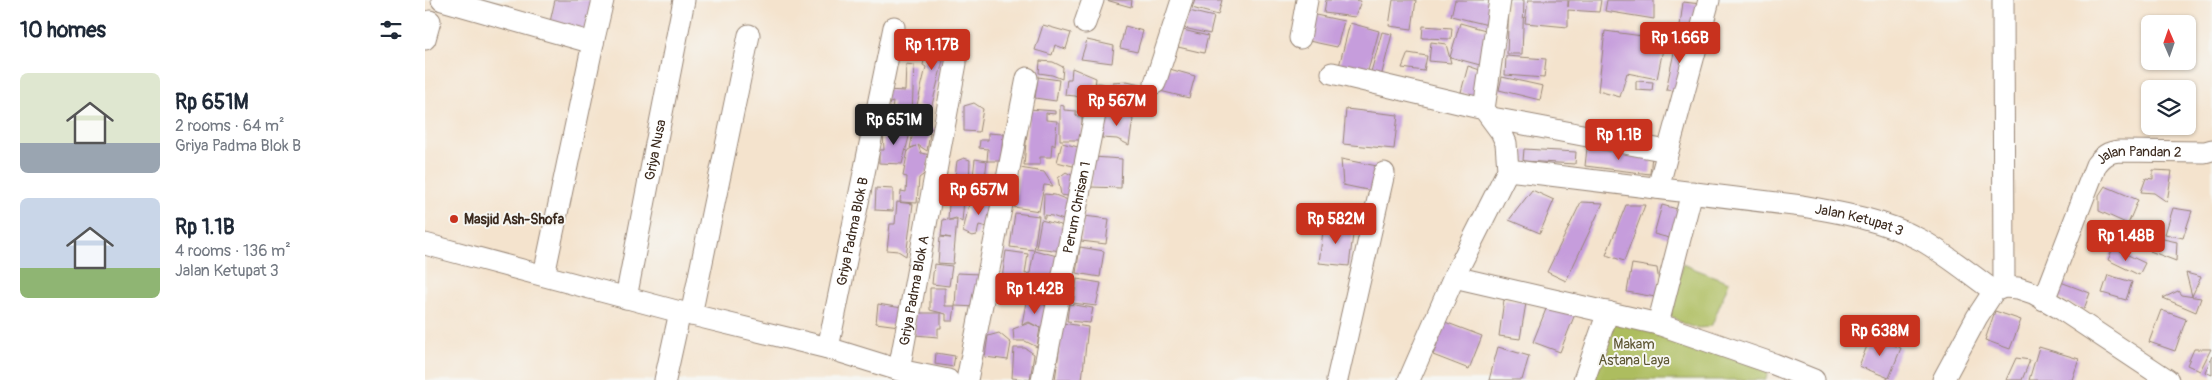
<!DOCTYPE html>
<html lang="en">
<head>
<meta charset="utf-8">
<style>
  :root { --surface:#fff; --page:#f6f6f7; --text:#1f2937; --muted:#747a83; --accent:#c8321e }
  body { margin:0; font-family:Pangolin,sans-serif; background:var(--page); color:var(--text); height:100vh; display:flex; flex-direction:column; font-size:19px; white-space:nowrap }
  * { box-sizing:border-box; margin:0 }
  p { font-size:16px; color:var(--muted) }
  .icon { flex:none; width:28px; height:28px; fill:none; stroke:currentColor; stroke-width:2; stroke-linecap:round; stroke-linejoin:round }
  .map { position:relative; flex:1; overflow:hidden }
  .panel { display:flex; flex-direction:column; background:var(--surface); width:425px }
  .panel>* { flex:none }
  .needle { width:32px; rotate:358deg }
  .fabs { position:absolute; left:1716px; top:15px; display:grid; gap:10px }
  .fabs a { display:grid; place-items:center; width:55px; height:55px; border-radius:8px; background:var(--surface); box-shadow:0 1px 4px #0004; font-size:25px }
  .price { position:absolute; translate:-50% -42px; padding:0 11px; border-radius:5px; background:var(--accent); color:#fff; font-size:16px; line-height:32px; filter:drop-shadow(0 1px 2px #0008) }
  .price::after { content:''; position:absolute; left:50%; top:30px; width:15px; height:11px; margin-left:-8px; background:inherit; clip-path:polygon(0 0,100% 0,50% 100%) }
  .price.active { background:#222; color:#fff }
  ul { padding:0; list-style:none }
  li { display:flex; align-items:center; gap:15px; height:125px; padding:0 20px }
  li span { display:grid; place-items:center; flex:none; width:140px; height:100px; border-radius:8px; color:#555 }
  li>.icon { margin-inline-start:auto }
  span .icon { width:60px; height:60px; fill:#fffc; stroke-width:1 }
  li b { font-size:21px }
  h2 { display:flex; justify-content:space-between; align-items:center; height:60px; padding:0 20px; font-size:21px }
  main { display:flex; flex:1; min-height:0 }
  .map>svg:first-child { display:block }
  .green { fill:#adbd5f; stroke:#74743e }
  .building { fill:#c69ddc }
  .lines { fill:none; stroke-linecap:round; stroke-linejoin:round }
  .minor-casing { stroke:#988676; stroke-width:23 }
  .minor { stroke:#fff; stroke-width:21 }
  .poi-dot { fill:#c8321e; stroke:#f6f6f2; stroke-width:2 }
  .labels { text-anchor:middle; stroke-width:4; stroke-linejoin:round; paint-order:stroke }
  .street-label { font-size:14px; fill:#3b2a1e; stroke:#f6f6f2 }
  .poi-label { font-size:14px; font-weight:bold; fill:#3b2a1e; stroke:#f6f6f2; text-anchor:start }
  .park-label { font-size:14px; fill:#5d5632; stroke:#f6f6f2 }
</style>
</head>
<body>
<main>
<section class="panel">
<h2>10 homes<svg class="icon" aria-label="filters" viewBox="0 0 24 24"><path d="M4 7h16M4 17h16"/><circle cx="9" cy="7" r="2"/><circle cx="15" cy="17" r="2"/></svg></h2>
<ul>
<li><span style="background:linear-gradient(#dfe7d0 70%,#9aa5b1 0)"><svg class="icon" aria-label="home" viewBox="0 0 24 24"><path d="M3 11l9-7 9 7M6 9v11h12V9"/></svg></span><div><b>Rp 651M</b><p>2 rooms · 64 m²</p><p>Griya Padma Blok B</p></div></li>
<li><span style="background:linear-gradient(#c9d6e8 70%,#8fb573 0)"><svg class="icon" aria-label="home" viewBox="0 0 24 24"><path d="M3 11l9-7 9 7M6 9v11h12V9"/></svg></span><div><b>Rp 1.1B</b><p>4 rooms · 136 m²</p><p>Jalan Ketupat 3</p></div></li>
</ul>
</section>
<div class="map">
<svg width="1787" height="380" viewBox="0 0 1787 380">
  <rect width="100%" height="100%" fill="#f6f6f2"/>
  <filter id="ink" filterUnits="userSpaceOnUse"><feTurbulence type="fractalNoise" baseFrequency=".02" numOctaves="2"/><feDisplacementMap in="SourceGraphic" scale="10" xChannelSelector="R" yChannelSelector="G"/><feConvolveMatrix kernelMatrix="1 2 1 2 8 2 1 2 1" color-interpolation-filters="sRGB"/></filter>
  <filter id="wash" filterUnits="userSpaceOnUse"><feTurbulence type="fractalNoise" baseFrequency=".0096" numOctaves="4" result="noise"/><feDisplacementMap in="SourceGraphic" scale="20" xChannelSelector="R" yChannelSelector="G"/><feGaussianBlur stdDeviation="1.12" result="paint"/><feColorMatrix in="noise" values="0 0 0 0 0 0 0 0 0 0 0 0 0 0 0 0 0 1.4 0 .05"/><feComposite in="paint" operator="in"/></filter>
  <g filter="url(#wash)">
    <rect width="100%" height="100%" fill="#f4e3cd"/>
    <g class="green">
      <path d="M1257,264l47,18 -17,43c-15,7 -29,0 -42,-10z"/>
      <path d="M1191,318l152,52 -2,10h-173z"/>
    </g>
    <g id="blocks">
      <g class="building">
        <path d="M130,0h43l-7,34 -41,-12z"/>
        <path d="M681,0h26l-1,7z"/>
        <path d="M770,0h27l-4,15 -26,-7z"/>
        <path d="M901,0h29l6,1 -6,16 -31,-4z"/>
        <path d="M968,0h23l-4,29 -23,-3z"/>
        <path d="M1030,0h40l-7,25 -37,-9z"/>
        <path d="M1084,0h15l-2,54h-15z"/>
        <path d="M1103,0h40v7l1,-7h32l-2,12 -31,-2v17l-43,-4z"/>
        <path d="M1182,0h47v19l-49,-8z"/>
        <path d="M1258,2l18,2 -4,32 -18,-2z"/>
        <path d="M764,11l25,6 -4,17 -26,-6z"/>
        <path d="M886,14l33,7 -7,26 -33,-7z"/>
        <path d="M925,23l29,8 -13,47 -28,-8z"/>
        <path d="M1035,23l29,8 -9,34 -30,-8z"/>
        <path d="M618,25l28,8 -5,16 -11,-4 -3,10 -17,-5z"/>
        <path d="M700,26l18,5 -6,21 -17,-4z"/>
        <path d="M998,26l29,2 -1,11 -29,-1z"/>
        <path d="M758,30l25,6 -4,17 -26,-6z"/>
        <path d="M1180,31l60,8 -8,40 -30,-6 -7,24 -22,-6z"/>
        <path d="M957,32l10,2 -12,47 -11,-2z"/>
        <path d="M505,36l18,4 -17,69 -14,-4 9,-38 -3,-2z"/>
        <path d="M1252,38l17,2 -12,51 -16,-1z"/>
        <path d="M662,40l27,6 -2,17 -31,-4z"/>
        <path d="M1006,42l15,2 5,19 -22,-2z"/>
        <path d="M983,53l19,3 -3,15 -22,-3z"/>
        <path d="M1081,56l40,3 -2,19 -39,-3z"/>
        <path d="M615,61l13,1 10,5 -1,12 -10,-4 -13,-2z"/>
        <path d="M481,64l8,1 -2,50 -2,-2v8h-22v-11h4l1,-8 -7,2v-14l19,1z"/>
        <path d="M1043,66l15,5 -7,26 -15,-5z"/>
        <path d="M647,68l24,10 -3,25 -18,-7 -10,-1 2,-16h4z"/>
        <path d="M741,68l29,8 -6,22 -29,-7z"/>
        <path d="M613,77l21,3 -3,21 -21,-3z"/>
        <path d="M1077,77l41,9 -3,14 -41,-10z"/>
        <path d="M702,81l13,3 -3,13 -12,-3 -14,2 2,-14z"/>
        <path d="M1211,81l17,1 -1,9 -16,-1z"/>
        <path d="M549,103l9,6 -4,23 -15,-1v-25z"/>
        <path d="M635,105l4,1v4l12,1v5h6v24h-22z"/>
        <path d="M604,109l26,2v3l-9,-1v7l11,1 -2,25 -3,-2 -1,13h-11v8h-16z"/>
        <path d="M921,109l52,6 -4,34 -51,-5z"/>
        <path d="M679,112l18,1 11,6 -4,26 -12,-6 -15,-1z"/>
        <path d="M490,121l12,3 1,4 10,2 -1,4 -7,-1 -3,18 -9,-6 3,8 9,2 -3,17 -8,6 -2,25 -17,-1 1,-11 5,1 1,-15 -4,-1 5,-26 8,-4 -6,2z"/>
        <path d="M465,125l12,1v7h8l-8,31 -23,-1v-13h5l-1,-17h6z"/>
        <path d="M563,133l15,1 -2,27h-14l-4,34 -12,-1 4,-35 12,2 1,-12 -9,-1 1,-8h8z"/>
        <path d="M637,143l20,5 -5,19 -20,-5z"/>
        <path d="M1162,148l65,8 -2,18 -65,-8z"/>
        <path d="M1099,149l52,3 -1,12 -52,-3z"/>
        <path d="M668,157l29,2 -1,29 -30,-1z"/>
        <path d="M539,158l6,2 -1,25 -8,-2 -7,2 3,-24z"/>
        <path d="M916,159l36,7 -5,25 -29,-6z"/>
        <path d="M595,168l24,4 9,14 -9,-1 -5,26 -25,-4z"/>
        <path d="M1728,170l19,1 -5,31 -13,-9 -13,-1 5,-14 7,1z"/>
        <path d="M641,172l12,7 -4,18 -13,-2 -3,-17z"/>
        <path d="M1680,186l33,14 -10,24 -29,-13v-16z"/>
        <path d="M525,187l15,2 -3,33 -6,-4 -7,2h8l-4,44 -15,-1 2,-26 11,1 -10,-2 2,-17 5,1z"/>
        <path d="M451,188l17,1v22l-18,-1z"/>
        <path d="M1107,190l22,10 -14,33 -31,-13z"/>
        <path d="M619,194l11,1 13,5 1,22 -17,-6 -7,-1v3h-2z"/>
        <path d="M545,199l26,5 -4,24 -13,-3 -2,10 -5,1 -9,-4z"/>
        <path d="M472,202l16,2 -7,52 -8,-5 -11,-1 3,-26h5z"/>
        <path d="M1156,202l22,1 -37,78 -19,-9z"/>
        <path d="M1201,205h19l-21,56 -18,-6z"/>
        <path d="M1237,205l19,5 -8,29 -19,-5z"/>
        <path d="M1748,208l19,3 -9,27 -18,-4z"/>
        <path d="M590,213l24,3 -5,34 -24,-3z"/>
        <path d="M659,216l25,3 -3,25 -25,-3z"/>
        <path d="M616,220l27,7 -6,24 -26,-3z"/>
        <path d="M899,223l30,4 -5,39 -30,-3z"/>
        <path d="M1729,237l23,5 -1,19 -26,-10z"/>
        <path d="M655,247l24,4 -4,26 -24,-4z"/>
        <path d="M1688,248l32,15 -6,12 -31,-15z"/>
        <path d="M609,250l27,7 -4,21 -15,-3 17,8 -10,24 -12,-6 -14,-1 1,-19 -22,-3 4,-27 22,3 -3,20 5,-1z"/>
        <path d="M509,264l18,2 -3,20 -17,-2z"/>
        <path d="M1207,264l25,4 4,30 -34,-6z"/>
        <path d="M532,273l23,1 -2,33 -23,-1 -2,15h-7v-7l-16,-4v-22h15v18h10z"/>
        <path d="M1761,273l15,4 -9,19z"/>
        <path d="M1683,275l24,7 -6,18 -24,-7z"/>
        <path d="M652,279l24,4 -5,23 -23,-3z"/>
        <path d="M1633,281l32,12 -6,16 -32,-13z"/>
        <path d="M1753,291l3,4 20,3 -5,14 -33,-14z"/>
        <path d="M1079,300l22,3 -6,36 -21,-3z"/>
        <path d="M601,302l20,3v26l-17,-9 -7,2z"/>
        <path d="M453,304l24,4 -3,18 -23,-3z"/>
        <path d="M644,304l24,4 -3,15 -23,-2z"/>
        <path d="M1123,304l27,10 -15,38 -27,-10z"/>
        <path d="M1736,310l25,9 -11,32 -26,-9z"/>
        <path d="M1570,311l26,9 -11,29 -25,-9z"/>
        <path d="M489,313h27v15h-3v9l-23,-2z"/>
        <path d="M1020,322l37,14 -13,33 -36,-14z"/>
        <path d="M604,323l11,5 -3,19 -12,-6h-11l-1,-12z"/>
        <path d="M638,323l25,4 -6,53h-27z"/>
        <path d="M574,333l12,10 -3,17 -23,-3 3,-21z"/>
        <path d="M1446,336l30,12 -12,30 -30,-12z"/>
        <path d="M1073,347l31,9 -7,24h-33z"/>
        <path d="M1614,347l40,12 -7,21h-43z"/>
        <path d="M589,348h11l9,6 -4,26 -18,-2z"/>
        <path d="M1769,349h17l-11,22 -13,-6z"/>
        <path d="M511,353l19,3 -2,11 -18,-3z"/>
        <path d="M1787,356v19l-7,-3z"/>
        <path d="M1591,358l14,2 -8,20h-16z"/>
      </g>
    </g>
  </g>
  <g filter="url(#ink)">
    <use href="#blocks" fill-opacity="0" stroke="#988676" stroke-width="1"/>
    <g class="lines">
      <g class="minor-casing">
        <g id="minor">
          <path d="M17,0l151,43 -49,232"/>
          <path d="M1578,0l1,287"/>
          <path d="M660,23l8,-23"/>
          <path d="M875,38l7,-38"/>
          <path d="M0,39l5,-18"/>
          <path d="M168,43l10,-43"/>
          <path d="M907,73l152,36 17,23 5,11 2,27 -54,107 -45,103"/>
          <path d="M730,83l27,-83"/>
          <path d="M1059,109l16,-109"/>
          <path d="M1067,118l175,33"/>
          <path id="s1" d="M1083,170l294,36c40,7 82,14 119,34 25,14 49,34 73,51l10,-4 14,1 15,5 28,16 107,71"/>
          <path d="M1233,188l51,-188"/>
          <path d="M0,244l255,68 148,36 71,22 49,10"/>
          <path d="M1029,277l204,47 116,40 40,16"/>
          <path id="s2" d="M201,298l58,-298"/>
          <path id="s3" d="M1619,300l52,-135c7,-9 12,-13 23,-14l86,1 7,-2"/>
          <path d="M266,315l58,-280"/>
          <path d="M1233,324l34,-132"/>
          <path id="s4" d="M403,348l66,-321"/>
          <path id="s5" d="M474,370l57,-307"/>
          <path d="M240,380l15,-68"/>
          <path d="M542,380l60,-302"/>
          <path id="s6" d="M617,380l57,-286"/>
          <path d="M912,380l47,-207"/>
          <path d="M1159,380l24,-68"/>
          <path d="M1518,380l34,-63 17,-26"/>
        </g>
      </g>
      <use href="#minor" class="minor"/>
    </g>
  </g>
  <circle class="poi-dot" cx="29" cy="219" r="5"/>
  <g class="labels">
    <g class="street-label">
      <text dy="5" stroke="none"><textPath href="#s2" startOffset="151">Griya Nusa</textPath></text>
      <text dy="5" stroke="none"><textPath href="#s3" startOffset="192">Jalan Pandan 2</textPath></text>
      <text dy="5" stroke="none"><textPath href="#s6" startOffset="176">Perum Chrisan 1</textPath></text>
      <text dy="5" stroke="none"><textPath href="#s1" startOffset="355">Jalan Ketupat 3</textPath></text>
      <text dy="5" stroke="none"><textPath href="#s4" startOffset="119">Griya Padma Blok B</textPath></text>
      <text dy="5" stroke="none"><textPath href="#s5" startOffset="81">Griya Padma Blok A</textPath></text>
    </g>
    <g class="poi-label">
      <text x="39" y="224">Masjid Ash-Shofa</text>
    </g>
    <g class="park-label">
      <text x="1209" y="349">Makam<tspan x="1209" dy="16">Astana Laya</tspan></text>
    </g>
  </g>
</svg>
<div class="fabs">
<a><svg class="needle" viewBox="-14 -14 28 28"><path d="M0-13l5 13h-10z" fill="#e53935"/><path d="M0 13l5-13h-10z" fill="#747a83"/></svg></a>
<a><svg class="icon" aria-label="layers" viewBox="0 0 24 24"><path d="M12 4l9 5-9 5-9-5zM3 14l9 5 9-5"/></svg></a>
</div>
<b class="price" style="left:1255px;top:64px">Rp 1.66B</b>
<b class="price" style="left:507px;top:71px">Rp 1.17B</b>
<b class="price" style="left:692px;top:127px">Rp 567M</b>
<b class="price active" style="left:469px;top:146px">Rp 651M</b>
<b class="price" style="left:1194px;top:161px">Rp 1.1B</b>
<b class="price" style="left:554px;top:216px">Rp 657M</b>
<b class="price" style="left:911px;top:245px">Rp 582M</b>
<b class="price" style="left:1701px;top:262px">Rp 1.48B</b>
<b class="price" style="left:610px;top:315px">Rp 1.42B</b>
<b class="price" style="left:1455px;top:357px">Rp 638M</b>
</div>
</main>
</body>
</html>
